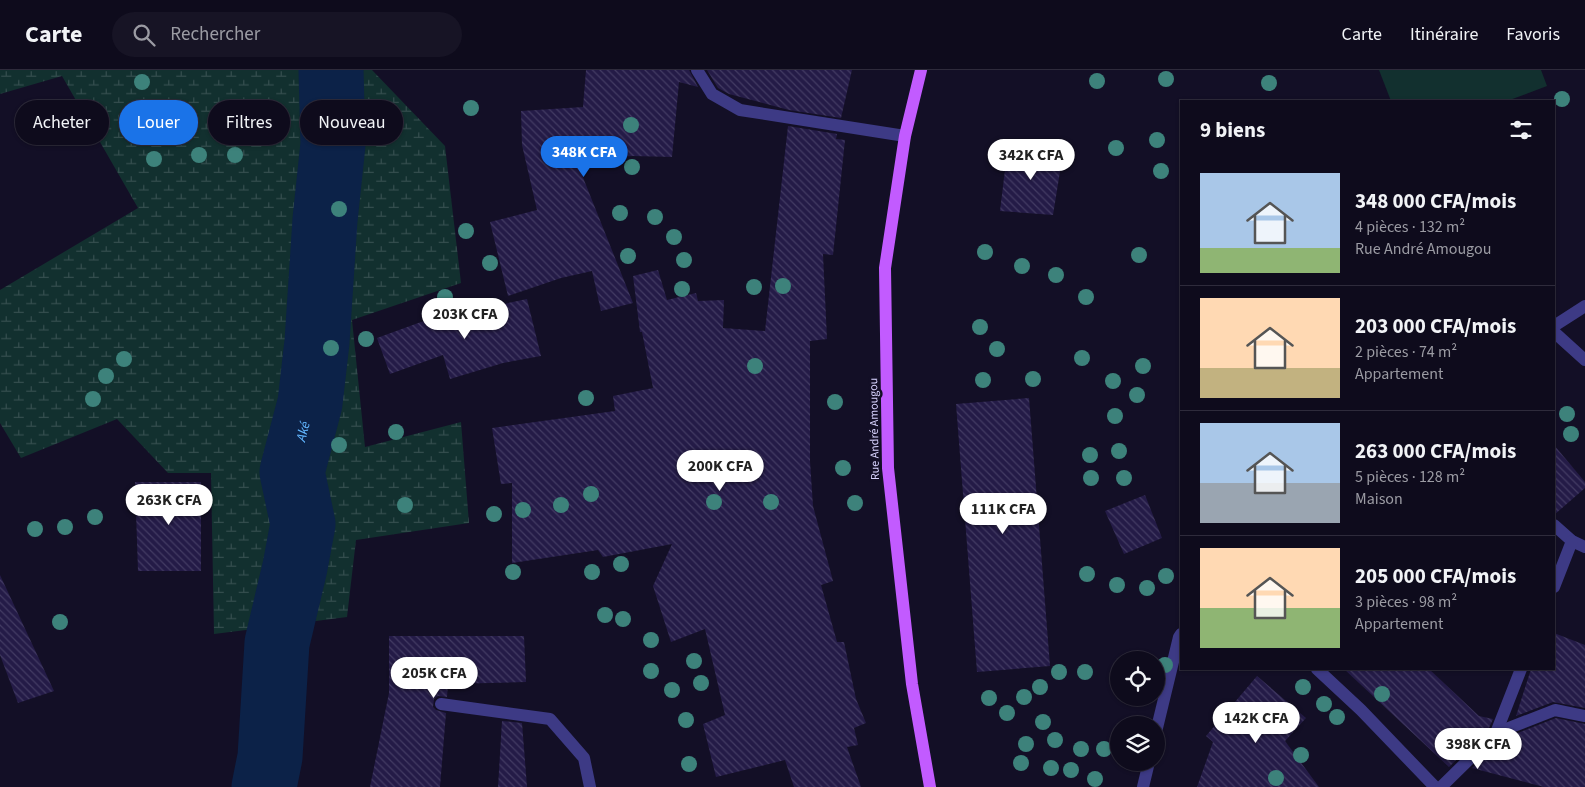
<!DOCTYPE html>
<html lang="fr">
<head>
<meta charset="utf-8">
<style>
  :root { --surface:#0e0b1c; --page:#171425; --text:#f1f3f6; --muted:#9b9ba3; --line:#2e2b3b; --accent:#1a73e8 }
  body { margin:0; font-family:"Source Sans 3",sans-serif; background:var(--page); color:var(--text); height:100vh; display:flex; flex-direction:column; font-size:19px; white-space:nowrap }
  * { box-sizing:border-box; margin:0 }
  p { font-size:16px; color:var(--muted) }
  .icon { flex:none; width:28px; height:28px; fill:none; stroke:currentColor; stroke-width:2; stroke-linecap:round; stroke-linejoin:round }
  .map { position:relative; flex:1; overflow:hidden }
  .panel { position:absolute; left:1180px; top:30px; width:375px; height:570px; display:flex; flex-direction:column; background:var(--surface); border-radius:0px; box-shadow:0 1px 4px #0004,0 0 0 1px var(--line) }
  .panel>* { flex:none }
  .banner { position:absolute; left:15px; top:30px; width:475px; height:45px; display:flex; gap:10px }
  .fabs { position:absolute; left:1110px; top:581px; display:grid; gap:10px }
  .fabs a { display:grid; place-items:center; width:55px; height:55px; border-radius:50%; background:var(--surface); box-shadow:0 1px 4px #0004,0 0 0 1px var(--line); font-size:25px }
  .price { position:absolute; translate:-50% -42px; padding:0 11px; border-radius:18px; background:#fff; color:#222; font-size:16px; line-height:32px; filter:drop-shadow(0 1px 2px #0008) }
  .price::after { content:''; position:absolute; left:50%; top:30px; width:15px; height:11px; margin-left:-8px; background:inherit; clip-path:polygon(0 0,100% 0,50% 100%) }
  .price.current { background:var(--accent); color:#fff }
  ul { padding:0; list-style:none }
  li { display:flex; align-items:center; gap:15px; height:125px; padding:0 20px }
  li+li { border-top:1px solid var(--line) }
  li span { display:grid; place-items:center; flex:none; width:140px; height:100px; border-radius:0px; color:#555 }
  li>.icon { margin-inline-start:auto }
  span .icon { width:60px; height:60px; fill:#fffc; stroke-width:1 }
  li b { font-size:21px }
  h2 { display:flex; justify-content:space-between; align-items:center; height:60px; padding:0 20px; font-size:21px }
  .chip { padding:0 18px; border-radius:22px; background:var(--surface); box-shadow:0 1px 4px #0004,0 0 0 1px var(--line); font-size:18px; line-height:45px }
  .chip.current { background:var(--accent); color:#fff }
  header { display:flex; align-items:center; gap:30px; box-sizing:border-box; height:70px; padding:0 25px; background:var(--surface); border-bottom:1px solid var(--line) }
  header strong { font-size:24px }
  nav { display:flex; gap:28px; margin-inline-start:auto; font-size:18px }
  .search { width:350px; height:45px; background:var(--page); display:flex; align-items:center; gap:12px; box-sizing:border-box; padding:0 18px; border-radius:28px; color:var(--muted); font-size:19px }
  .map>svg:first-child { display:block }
  .wetland { fill:url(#wetland-marsh) }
  .garden { fill:#12302f }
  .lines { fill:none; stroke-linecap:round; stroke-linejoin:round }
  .river { stroke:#0c2248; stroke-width:65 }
  .building { fill:url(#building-back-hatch) }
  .lane { stroke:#3d3a85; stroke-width:12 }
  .street { stroke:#3d3a85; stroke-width:12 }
  .primary { stroke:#c25bff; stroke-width:12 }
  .tree { fill:#3d827b }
  .labels { text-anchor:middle; stroke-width:5; stroke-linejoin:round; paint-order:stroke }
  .street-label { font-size:12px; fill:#d9d4ff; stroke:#130f26 }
  .water-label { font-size:14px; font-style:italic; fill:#62b6ff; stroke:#130f26 }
</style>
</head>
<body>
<header>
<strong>Carte</strong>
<div class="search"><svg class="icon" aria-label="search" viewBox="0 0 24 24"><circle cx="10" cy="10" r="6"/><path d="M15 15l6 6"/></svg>Rechercher</div>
<nav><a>Carte</a><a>Itinéraire</a><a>Favoris</a></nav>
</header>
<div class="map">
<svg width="1585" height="717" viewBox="0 0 1585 717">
  <defs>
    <pattern id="wetland-marsh" width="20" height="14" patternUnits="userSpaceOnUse" patternTransform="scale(1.25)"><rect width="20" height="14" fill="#12302f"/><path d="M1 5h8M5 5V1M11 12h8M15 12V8" fill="none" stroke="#344d4e"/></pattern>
    <pattern id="building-back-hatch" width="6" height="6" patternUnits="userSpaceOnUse" patternTransform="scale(1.25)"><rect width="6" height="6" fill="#241b47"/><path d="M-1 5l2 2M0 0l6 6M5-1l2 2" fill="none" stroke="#433b63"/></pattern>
  </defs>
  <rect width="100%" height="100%" fill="#130f26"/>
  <path class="wetland" d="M0,0h372l73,76 16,137 -109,37 13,127 96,-25 8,101 -113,17 -9,77 -133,17 -3,-161h-43l-51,-54 -96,39 -21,-35v-133l138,-82 -76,-132 -62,18z"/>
  <path class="garden" d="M1379,0h162l6,16 -40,15h-116z"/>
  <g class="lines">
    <path class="river" id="s1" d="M264,717l6,-30 7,-114 18,-76 8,-43 -11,-52 18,-69 7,-61 8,-122 8,-76 -2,-74"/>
  </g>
  <g class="building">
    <path d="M586,0h103l9,17 -19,-5 -7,75 -39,-1 -57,4 57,143 -32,8 -9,-40 -31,7 -53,18 -18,-74 47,-12 -15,-65 -1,-34 62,-4z"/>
    <path d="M707,0h145l-11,48 -52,-8 -60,-16 -11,-6z"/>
    <path d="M788,56l49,8 -1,5 9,1 -12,115 -10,-1 4,85 -17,2v120l3,45 20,75 -12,4 16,57h7l12,57 10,24 -12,5 4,17 -11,2 14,40h-67l-9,-27 -69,17 -13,-53 22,-9 -20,-86 -34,13 -18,-56 19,-42 -69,13 -5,-7 -86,13v-80l-11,1 -9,-56 123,-17 -2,-15 40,-8 -11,-56h-2l-7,-56 25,-6 9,30 29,-7 2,8 26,-1 -1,28 42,3z"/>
    <path d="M1008,75l55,8 -10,62 -53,-4z"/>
    <path d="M527,229l14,57 -38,7 -53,16 -7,-24 -53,19 -13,-36 44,-16z"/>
    <path d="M1029,328l21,268 -73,6 -21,-268z"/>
    <path d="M1554,375l31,37v6l-31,27z"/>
    <path d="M135,412h66v89h-63z"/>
    <path d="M1145,425l17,43 -38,16 -19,-43z"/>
    <path d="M0,505l54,116 -36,12 -18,-48z"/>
    <path d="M1554,563l31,12v63l-32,-6 -37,14 15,-47h23z"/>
    <path d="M389,566h135l2,46 -78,2 -1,13 -9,-1 -4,3 -1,8 3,3 10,3 -6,74h-70l19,-94z"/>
    <path d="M1344,599h85l50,47 14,3 -4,9 -40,39z"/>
    <path d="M1257,606l49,42 -21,23 34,46h-122l16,-45 -7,-6z"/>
    <path d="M1556,648l29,6v63h-41l-72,-19 28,-28z"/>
    <path d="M502,651l20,2 5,64h-29z"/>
  </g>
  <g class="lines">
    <g class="lane">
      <path d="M697,0l15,24 28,16 165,26"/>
      <path d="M441,634l109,15 34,39 6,29"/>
    </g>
    <g class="street">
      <path d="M1554,256l31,-20"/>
      <path d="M1554,262l31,28"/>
      <path d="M1554,455l18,16 13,6"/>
      <path d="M1554,517l18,-46"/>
      <path d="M1317,599l44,41 74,77"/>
      <path d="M1156,662l23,-95 2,-3"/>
      <path d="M1496,663l25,-64"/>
      <path d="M1143,717l6,-25"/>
      <path d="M1441,717l55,-54 59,-23 30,6"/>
    </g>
    <path class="primary" d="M921,0l-16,66 -20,132 3,200 24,216 18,103"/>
  </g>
  <g class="tree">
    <circle cx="1166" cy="9" r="8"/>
    <circle cx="1097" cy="11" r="8"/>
    <circle cx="142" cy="12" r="8"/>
    <circle cx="1269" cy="13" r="8"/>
    <circle cx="1562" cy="29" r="8"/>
    <circle cx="471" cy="38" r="8"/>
    <circle cx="135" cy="39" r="8"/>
    <circle cx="631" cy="55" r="8"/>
    <circle cx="351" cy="68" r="8"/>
    <circle cx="1157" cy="70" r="8"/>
    <circle cx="1116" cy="78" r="8"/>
    <circle cx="199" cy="85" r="8"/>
    <circle cx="235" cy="85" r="8"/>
    <circle cx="154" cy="89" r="8"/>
    <circle cx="632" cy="97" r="8"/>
    <circle cx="1161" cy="101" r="8"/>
    <circle cx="339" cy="139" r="8"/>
    <circle cx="620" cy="143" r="8"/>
    <circle cx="655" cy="147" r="8"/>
    <circle cx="466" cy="161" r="8"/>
    <circle cx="674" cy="167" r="8"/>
    <circle cx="985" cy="182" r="8"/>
    <circle cx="1139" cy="185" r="8"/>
    <circle cx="628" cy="186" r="8"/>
    <circle cx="684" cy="190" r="8"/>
    <circle cx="490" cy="193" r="8"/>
    <circle cx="1022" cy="196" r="8"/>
    <circle cx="1056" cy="205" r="8"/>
    <circle cx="783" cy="216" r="8"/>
    <circle cx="754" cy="217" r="8"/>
    <circle cx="682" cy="219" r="8"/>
    <circle cx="445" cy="227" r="8"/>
    <circle cx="1086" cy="227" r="8"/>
    <circle cx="980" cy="257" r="8"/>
    <circle cx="366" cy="269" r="8"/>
    <circle cx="331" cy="278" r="8"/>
    <circle cx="997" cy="279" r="8"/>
    <circle cx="1082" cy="288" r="8"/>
    <circle cx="124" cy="289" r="8"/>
    <circle cx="755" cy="296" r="8"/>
    <circle cx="1143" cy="296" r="8"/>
    <circle cx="106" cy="306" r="8"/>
    <circle cx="1033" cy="309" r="8"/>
    <circle cx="983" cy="310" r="8"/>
    <circle cx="1113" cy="311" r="8"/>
    <circle cx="1137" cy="325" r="8"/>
    <circle cx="586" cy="328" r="8"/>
    <circle cx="93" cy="329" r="8"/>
    <circle cx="835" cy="332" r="8"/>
    <circle cx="1567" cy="344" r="8"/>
    <circle cx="1115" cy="346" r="8"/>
    <circle cx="396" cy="362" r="8"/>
    <circle cx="1571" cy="364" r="8"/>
    <circle cx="339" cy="375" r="8"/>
    <circle cx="1119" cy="381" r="8"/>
    <circle cx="1090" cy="385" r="8"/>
    <circle cx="843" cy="398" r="8"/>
    <circle cx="1091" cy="408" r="8"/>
    <circle cx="1124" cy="408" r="8"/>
    <circle cx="591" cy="424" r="8"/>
    <circle cx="714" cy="432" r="8"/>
    <circle cx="771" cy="432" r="8"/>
    <circle cx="855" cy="433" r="8"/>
    <circle cx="405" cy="435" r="8"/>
    <circle cx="561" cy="435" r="8"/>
    <circle cx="523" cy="440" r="8"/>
    <circle cx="494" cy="444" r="8"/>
    <circle cx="95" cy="447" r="8"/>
    <circle cx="65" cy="457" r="8"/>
    <circle cx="35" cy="459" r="8"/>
    <circle cx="621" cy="494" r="8"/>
    <circle cx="513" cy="502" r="8"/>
    <circle cx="592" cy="502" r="8"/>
    <circle cx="1087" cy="504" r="8"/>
    <circle cx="1166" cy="506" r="8"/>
    <circle cx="1117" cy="515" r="8"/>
    <circle cx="1147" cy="518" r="8"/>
    <circle cx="605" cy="545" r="8"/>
    <circle cx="623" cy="549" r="8"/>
    <circle cx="60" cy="552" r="8"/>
    <circle cx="651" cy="570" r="8"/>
    <circle cx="694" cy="591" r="8"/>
    <circle cx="1165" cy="595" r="8"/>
    <circle cx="651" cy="601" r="8"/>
    <circle cx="1059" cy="602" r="8"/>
    <circle cx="1085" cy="602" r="8"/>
    <circle cx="701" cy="613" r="8"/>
    <circle cx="1040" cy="617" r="8"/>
    <circle cx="1303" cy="617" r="8"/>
    <circle cx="672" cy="620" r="8"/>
    <circle cx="1382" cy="624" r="8"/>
    <circle cx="1024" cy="627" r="8"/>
    <circle cx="989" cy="628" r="8"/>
    <circle cx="1324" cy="634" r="8"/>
    <circle cx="1007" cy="643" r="8"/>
    <circle cx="1337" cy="647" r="8"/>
    <circle cx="686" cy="650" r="8"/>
    <circle cx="1043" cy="652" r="8"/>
    <circle cx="1055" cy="670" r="8"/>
    <circle cx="1026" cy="674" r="8"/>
    <circle cx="1081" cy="679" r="8"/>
    <circle cx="1104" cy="679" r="8"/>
    <circle cx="1301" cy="685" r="8"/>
    <circle cx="1021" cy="693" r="8"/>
    <circle cx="689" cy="694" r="8"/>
    <circle cx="1051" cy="698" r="8"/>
    <circle cx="1071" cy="700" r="8"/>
    <circle cx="1276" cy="708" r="8"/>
    <circle cx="1095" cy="709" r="8"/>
  </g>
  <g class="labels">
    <g class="street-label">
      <text transform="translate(874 359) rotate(-91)" y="4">Rue André Amougou</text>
    </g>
    <g class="water-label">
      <text dy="5" stroke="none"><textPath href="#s1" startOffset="362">Aké</textPath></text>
    </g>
  </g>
</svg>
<div class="fabs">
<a><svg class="icon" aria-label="locate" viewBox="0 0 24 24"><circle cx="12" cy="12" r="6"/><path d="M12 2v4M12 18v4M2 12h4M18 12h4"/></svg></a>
<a><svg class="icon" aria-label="layers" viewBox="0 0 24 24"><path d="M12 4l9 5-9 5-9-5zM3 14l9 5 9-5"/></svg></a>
</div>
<b class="price current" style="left:584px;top:108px">348K CFA</b>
<b class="price" style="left:1031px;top:111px">342K CFA</b>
<b class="price" style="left:465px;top:270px">203K CFA</b>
<b class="price" style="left:720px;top:422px">200K CFA</b>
<b class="price" style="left:169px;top:456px">263K CFA</b>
<b class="price" style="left:1003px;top:465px">111K CFA</b>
<b class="price" style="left:434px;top:629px">205K CFA</b>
<b class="price" style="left:1256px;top:674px">142K CFA</b>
<b class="price" style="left:1478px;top:700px">398K CFA</b>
<div class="banner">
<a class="chip">Acheter</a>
<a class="chip current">Louer</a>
<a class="chip">Filtres</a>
<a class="chip">Nouveau</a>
</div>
<section class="panel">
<h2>9 biens<svg class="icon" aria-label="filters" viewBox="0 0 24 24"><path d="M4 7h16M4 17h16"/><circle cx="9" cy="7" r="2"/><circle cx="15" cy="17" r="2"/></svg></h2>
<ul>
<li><span style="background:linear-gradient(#a9c7e8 75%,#8fb573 0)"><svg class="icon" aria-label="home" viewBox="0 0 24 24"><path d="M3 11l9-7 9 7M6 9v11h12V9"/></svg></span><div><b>348 000 CFA/mois</b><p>4 pièces · 132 m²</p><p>Rue André Amougou</p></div></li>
<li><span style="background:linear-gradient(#ffd9b3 70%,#c2b280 0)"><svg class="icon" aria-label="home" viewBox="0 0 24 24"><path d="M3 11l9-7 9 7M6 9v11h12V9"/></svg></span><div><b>203 000 CFA/mois</b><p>2 pièces · 74 m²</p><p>Appartement</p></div></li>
<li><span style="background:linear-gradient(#a9c7e8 60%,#9aa5b1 0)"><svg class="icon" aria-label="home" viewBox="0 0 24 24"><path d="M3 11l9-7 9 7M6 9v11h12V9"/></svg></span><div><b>263 000 CFA/mois</b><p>5 pièces · 128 m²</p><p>Maison</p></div></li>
<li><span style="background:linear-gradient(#ffd9b3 60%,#8fb573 0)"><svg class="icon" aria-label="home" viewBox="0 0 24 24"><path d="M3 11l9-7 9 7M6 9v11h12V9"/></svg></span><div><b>205 000 CFA/mois</b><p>3 pièces · 98 m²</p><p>Appartement</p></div></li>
</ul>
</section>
</div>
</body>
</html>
